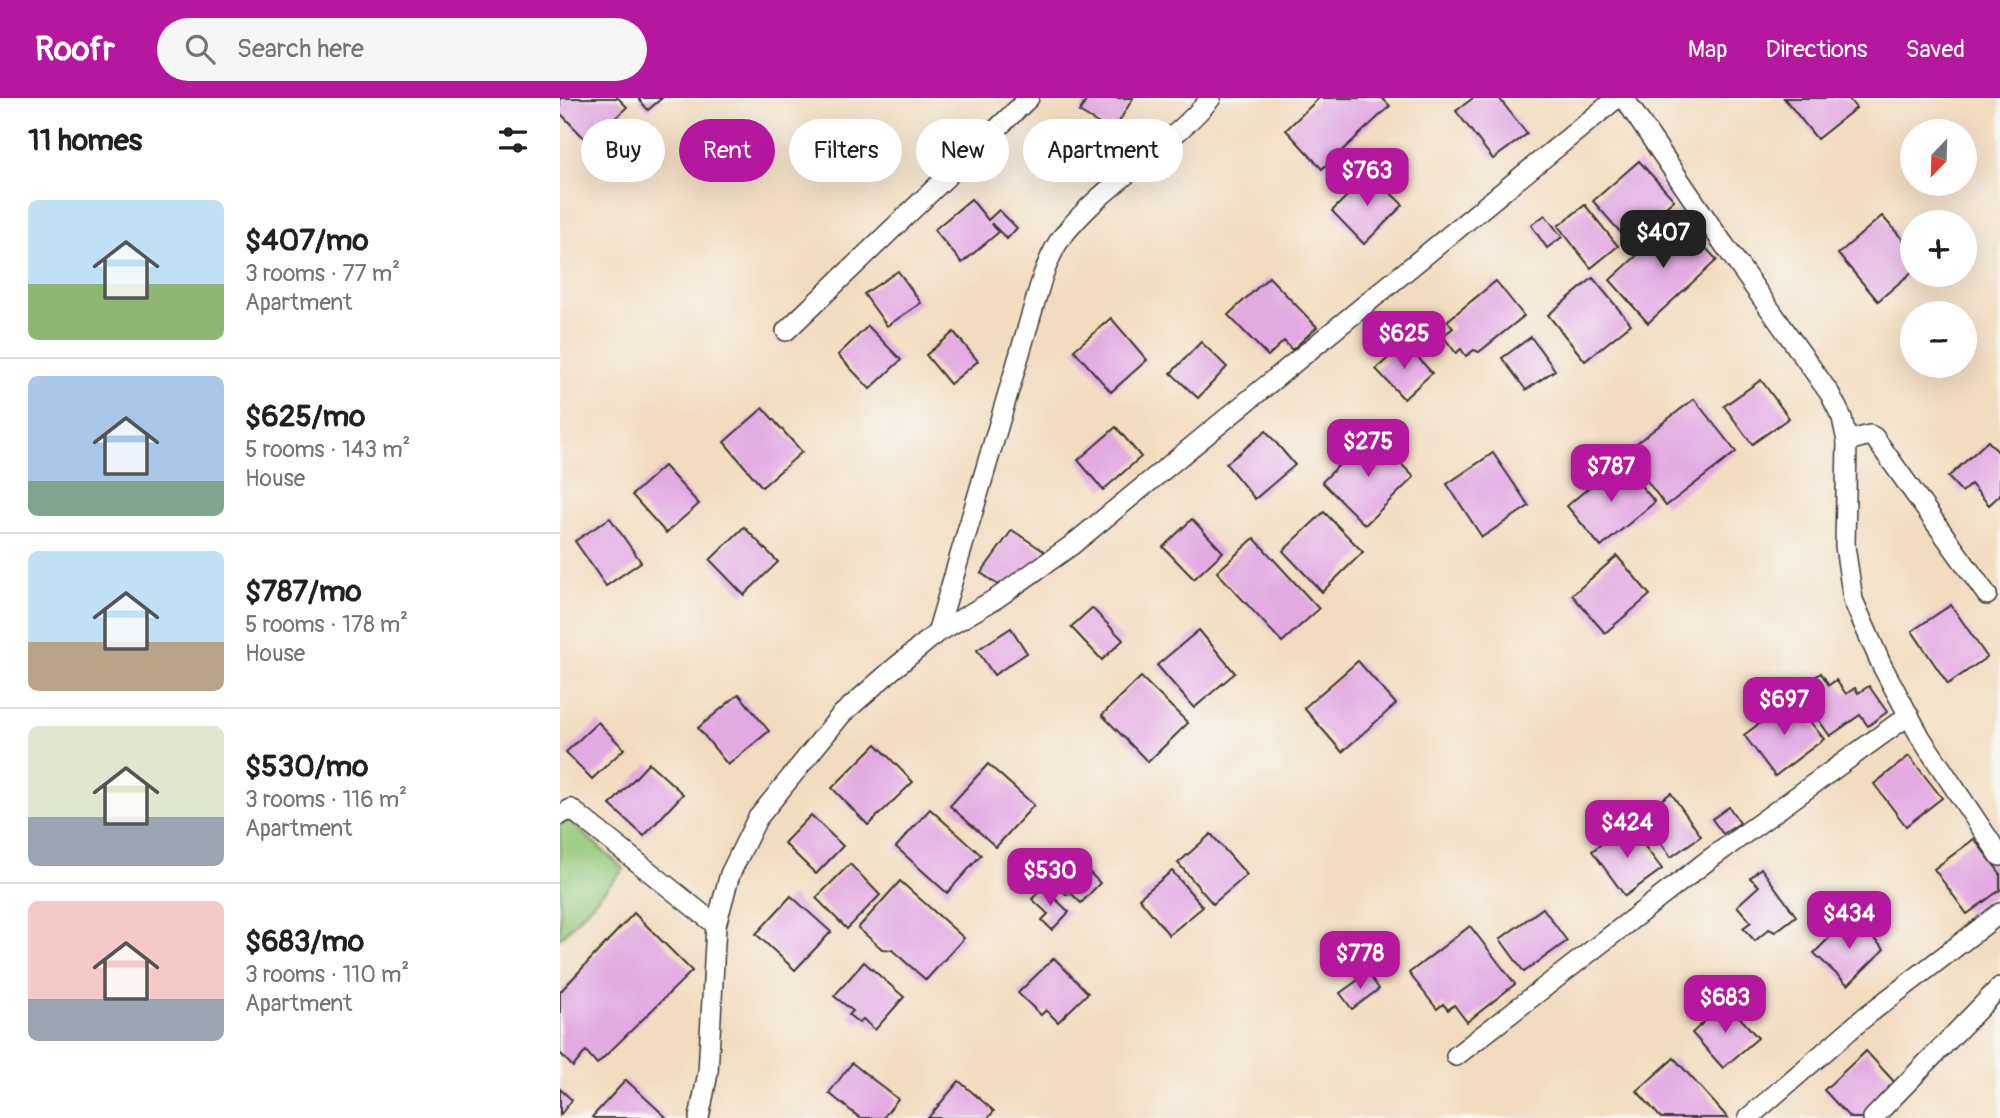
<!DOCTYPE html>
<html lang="en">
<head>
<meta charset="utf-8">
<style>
  :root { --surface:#fff; --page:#f6f6f6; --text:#202124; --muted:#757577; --line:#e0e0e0; --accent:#b5179e }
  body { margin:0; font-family:Pangolin,sans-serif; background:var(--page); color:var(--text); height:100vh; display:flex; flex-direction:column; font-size:26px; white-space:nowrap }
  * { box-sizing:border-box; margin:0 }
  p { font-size:23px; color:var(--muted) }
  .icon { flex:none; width:38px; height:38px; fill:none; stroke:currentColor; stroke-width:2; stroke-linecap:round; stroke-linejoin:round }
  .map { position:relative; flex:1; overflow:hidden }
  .panel { display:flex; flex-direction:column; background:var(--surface); width:560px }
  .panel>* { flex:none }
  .hud { position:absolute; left:21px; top:21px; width:665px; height:63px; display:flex; gap:14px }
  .needle { width:46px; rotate:203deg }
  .fabs { position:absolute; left:1340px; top:21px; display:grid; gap:14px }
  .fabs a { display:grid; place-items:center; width:77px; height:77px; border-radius:50%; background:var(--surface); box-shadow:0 7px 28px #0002; font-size:35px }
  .price { position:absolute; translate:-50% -60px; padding:0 16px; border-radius:14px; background:var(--accent); color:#fff; font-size:23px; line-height:46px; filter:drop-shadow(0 2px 4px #0008) }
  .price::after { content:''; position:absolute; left:50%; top:42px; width:21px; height:16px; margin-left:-10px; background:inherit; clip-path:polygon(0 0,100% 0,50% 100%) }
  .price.current { background:#222; color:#fff }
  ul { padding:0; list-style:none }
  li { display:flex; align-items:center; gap:21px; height:175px; padding:0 28px }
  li+li { border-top:2px solid var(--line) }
  li span { display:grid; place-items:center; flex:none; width:196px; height:140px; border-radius:10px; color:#555 }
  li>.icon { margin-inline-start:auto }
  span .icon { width:84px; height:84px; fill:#fffc; stroke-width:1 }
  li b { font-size:30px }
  h2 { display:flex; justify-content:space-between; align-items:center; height:84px; padding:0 28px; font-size:30px }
  .chip { padding:0 24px; border-radius:32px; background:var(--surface); box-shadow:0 7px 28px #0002; font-size:24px; line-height:63px }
  .chip.current { background:var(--accent); color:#fff }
  header { display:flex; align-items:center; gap:42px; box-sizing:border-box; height:98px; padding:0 35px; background:var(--accent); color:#fff }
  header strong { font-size:33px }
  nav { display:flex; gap:38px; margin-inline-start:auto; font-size:24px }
  .search { width:490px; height:63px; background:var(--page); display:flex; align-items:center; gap:18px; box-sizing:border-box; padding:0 24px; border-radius:38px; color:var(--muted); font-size:26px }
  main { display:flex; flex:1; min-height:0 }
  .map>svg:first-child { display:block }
  .green { fill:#94c97a; stroke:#58724b; stroke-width:2 }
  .building { fill:#e3aae2 }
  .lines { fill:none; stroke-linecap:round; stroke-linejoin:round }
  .street-casing { stroke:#3c3934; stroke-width:22 }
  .street { stroke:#fff; stroke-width:19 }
</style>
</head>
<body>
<header>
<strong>Roofr</strong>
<div class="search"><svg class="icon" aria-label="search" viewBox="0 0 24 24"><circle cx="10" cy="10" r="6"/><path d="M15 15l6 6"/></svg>Search here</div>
<nav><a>Map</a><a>Directions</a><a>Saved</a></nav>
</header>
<main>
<section class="panel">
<h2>11 homes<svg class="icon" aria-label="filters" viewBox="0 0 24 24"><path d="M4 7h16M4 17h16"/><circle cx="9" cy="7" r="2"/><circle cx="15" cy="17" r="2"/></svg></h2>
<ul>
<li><span style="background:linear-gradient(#bfe0f5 60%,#8fb573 0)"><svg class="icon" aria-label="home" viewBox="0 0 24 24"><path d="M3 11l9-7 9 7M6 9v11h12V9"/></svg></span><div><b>$407/mo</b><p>3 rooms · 77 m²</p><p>Apartment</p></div></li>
<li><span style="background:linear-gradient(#a9c7e8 75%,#7fa58c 0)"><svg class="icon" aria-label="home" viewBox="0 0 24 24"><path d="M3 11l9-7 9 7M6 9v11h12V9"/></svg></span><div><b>$625/mo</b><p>5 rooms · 143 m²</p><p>House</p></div></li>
<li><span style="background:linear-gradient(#bfe0f5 65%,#b9a48a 0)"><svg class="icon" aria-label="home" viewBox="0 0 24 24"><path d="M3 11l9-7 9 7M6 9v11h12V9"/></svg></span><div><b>$787/mo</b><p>5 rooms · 178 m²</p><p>House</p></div></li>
<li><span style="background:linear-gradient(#dfe7d0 65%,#9aa5b1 0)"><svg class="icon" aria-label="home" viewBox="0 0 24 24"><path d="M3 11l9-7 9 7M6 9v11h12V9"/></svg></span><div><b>$530/mo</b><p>3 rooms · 116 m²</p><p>Apartment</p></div></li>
<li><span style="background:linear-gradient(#f6c9c9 70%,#9aa5b1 0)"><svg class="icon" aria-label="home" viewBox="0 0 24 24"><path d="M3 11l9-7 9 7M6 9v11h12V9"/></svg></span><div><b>$683/mo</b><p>3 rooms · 110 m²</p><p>Apartment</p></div></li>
</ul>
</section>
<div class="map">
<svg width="1440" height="1020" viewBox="0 0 1440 1020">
  <rect width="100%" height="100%" fill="#f6f6f2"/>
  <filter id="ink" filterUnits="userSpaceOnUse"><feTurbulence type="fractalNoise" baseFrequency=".0143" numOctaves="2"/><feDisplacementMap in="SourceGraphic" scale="14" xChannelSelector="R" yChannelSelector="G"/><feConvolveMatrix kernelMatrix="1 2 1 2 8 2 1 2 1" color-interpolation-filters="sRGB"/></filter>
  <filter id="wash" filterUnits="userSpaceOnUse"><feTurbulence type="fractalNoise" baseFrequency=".00686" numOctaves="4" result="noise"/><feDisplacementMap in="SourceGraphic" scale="28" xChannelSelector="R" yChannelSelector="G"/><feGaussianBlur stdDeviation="1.57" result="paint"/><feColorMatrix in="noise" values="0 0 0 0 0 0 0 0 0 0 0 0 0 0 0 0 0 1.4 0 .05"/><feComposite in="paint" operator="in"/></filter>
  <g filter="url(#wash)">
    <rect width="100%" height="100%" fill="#f2dcbf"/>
    <path class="green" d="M7,721l57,50 -64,70v-115z"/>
    <g id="blocks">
      <g class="building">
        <path d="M0,0h58l9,9 -38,36 -29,-30z"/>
        <path d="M78,0h24l-14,12z"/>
        <path d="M528,0h45l-20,34 -34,-20z"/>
        <path d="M759,0h63l8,8 -68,63 -36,-39z"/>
        <path d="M913,0h26l28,36 -34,25 -37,-48z"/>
        <path d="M1224,0h64l8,10 -39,31z"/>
        <path d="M1079,63l35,39 -46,41 -35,-40z"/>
        <path d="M810,75l33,32 -39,39 -32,-33z"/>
        <path d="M411,101l17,21 11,-10 18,18 -10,11 -16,-16 8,9 -37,31 -28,-33z"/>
        <path d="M1025,107l33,41 -27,22 -33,-42z"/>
        <path d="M985,117l17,22 -15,11 -16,-23z"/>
        <path d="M1322,118l31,35v20l-35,30 -40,-47z"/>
        <path d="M1118,120l39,42 -69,63 -38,-43z"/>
        <path d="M338,173l23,32 -34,23 -23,-32z"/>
        <path d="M709,179l48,50 -25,23 -8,-9 -16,15 -40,-41z"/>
        <path d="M1033,180l38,46 -46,37 -37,-46z"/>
        <path d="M936,183l28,35 -45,36 -5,-2 -8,6 -5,-7 -5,4 -13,-17 10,-8 -6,-7z"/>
        <path d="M551,220l36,42 -36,32 -37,-42z"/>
        <path d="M308,228l33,34 -31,29 -32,-34z"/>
        <path d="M394,234l24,29 -28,23 -24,-29z"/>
        <path d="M971,239l24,33 -29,20 -24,-32z"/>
        <path d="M641,244l26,25 -29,31 -27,-25z"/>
        <path d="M845,245l27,30 -28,26 -28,-30z"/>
        <path d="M1201,282l28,38 -37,26 -28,-38z"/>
        <path d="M1134,301l42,53 -70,54 -41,-54z"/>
        <path d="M203,310l39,44 -40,35 -38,-45z"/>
        <path d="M556,329l25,30 -38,33 -25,-30z"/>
        <path d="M706,333l29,34 -40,34 -29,-35z"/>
        <path d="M811,335l43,44 -49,48 -43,-43z"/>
        <path d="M1428,343l12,13v41l-11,10 -18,-21 -9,8 -14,-15z"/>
        <path d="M933,355l36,53 -47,31 -35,-53z"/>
        <path d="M1060,363l35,41 -54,45 -34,-41z"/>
        <path d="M104,368l35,38 -33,29 -34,-38z"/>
        <path d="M764,414l39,40 -41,40 -39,-41z"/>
        <path d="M50,420l31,44 -35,24 -31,-45z"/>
        <path d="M632,421l31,33 -29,27 -31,-32z"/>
        <path d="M184,429l34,35 -34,33 -34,-35z"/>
        <path d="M452,432l33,22 -31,44 -33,-23z"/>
        <path d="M694,440l65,71 -37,33 -65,-70z"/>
        <path d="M1057,458l33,39 -45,38 -33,-38z"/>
        <path d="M1391,507l36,52 -39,27 -36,-53z"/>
        <path d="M532,510l31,32 -21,20 -31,-33z"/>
        <path d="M451,530l16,25 -33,22 -17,-25z"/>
        <path d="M639,532l36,43 -41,35 -37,-43z"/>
        <path d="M798,563l38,43 -54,48 -38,-44z"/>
        <path d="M1261,575l8,12 7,-5 10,14 9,-6 3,5 11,-7 18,26 -19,14 -8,-11 -30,21 -22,-31 5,-3 -11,-16z"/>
        <path d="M581,579l47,46 -40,39 -46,-47z"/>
        <path d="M179,596l30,37 -41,34 -30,-37z"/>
        <path d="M1232,601l32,40 -49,37 -31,-41z"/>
        <path d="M38,624l26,27 -32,30 -26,-27z"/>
        <path d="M316,646l37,38 -45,43 -36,-37z"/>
        <path d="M1349,658l33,42 -36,28 -32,-42z"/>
        <path d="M89,665l34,31 -39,42 -34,-31z"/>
        <path d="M428,666l46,41 -38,42 -46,-41z"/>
        <path d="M1111,695l30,43 -30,21 -22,-31 -8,5 -7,-11z"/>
        <path d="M1169,709l11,16 -17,11 -11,-15z"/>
        <path d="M370,711l51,46 -34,38 -51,-46z"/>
        <path d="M251,717l32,31 -27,28 -32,-31z"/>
        <path d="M1068,726l34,45 -37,27 -33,-45z"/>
        <path d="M651,736l36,41 -34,29 -35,-41z"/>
        <path d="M1414,741l26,34v17l-33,24 -33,-45z"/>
        <path d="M516,761l24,24 -19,20 -9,-9 -5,1 -14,-12z"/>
        <path d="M290,766l30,31 -33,34 -31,-31z"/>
        <path d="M1201,770l35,48 -21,16 -6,-3 -14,12 -12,-13 8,-6 -14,-16 22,-20 -9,-8z"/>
        <path d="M612,773l31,36 -34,28 -30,-37z"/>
        <path d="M340,783l64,57 -38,42 -34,-30 -10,-1 -24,-21z"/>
        <path d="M483,789l26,25 -17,18 -10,-10 6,-6 -16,-15z"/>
        <path d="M231,798l40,36 -36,38 -39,-36z"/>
        <path d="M983,810l24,33 -43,31 -24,-33z"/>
        <path d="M74,815l58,58 -95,93 -11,-13 -13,16 -13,-14v-61z"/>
        <path d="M1291,818l33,33 -36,36 -34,-32z"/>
        <path d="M910,828l45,58 -48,38 -13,-17 -6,5 -5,-6 -6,5 -28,-36z"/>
        <path d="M494,860l34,35 -30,29 -12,-12 -5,5 -23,-22z"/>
        <path d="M304,864l40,35 -29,33 -12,-11 -4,4 -10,-8 4,-4 -19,-15z"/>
        <path d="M808,875l11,16 -27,20 -12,-16z"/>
        <path d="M1166,904l32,36 -35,30 -31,-35z"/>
        <path d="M1306,953l32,35 -34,32h-14l-26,-28z"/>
        <path d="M1114,960l54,60h-67l-24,-27z"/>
        <path d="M292,965l46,36 -15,19h-23l-31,-25z"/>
        <path d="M66,982l41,38h-74l-1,-1z"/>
        <path d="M399,983l35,30 -6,7h-60z"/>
        <path d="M0,991l12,11 -12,15z"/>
      </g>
    </g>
  </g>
  <g filter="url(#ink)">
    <use href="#blocks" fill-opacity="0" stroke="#3c3934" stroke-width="2"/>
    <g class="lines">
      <g class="street-casing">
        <g id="street">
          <path d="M1064,0l89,131 117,165 12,24 5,23 -2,105 8,54 29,66 39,72 79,118"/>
          <path d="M226,233l243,-233"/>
          <path d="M1287,343l23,-6 4,2 113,158"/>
          <path d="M377,535l106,-358c5,-12 10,-27 19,-38 42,-54 105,-87 149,-139"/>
          <path d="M0,717l11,-6 145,116"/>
          <path d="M896,958l251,-195 202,-146"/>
          <path d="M139,1020l9,-45 8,-148 14,-51 27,-55 84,-104 51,-45 45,-37 60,-35 75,-53 545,-447"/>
          <path d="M1188,1020l118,-102 134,-103"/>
          <path d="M1313,1020l127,-131"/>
        </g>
      </g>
      <use href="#street" class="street"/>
    </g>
  </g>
</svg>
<div class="fabs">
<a><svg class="needle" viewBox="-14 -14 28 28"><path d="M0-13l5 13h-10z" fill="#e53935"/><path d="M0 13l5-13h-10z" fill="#757577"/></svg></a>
<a>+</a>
<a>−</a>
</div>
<b class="price" style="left:807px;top:110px">$763</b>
<b class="price current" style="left:1103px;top:172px">$407</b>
<b class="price" style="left:844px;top:273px">$625</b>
<b class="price" style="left:808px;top:381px">$275</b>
<b class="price" style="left:1051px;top:406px">$787</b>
<b class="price" style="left:1224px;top:639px">$697</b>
<b class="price" style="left:1067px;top:762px">$424</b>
<b class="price" style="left:490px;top:810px">$530</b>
<b class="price" style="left:1289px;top:853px">$434</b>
<b class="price" style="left:800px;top:893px">$778</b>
<b class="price" style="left:1165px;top:937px">$683</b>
<div class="hud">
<a class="chip">Buy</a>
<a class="chip current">Rent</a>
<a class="chip">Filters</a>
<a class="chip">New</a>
<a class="chip">Apartment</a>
</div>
</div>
</main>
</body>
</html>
